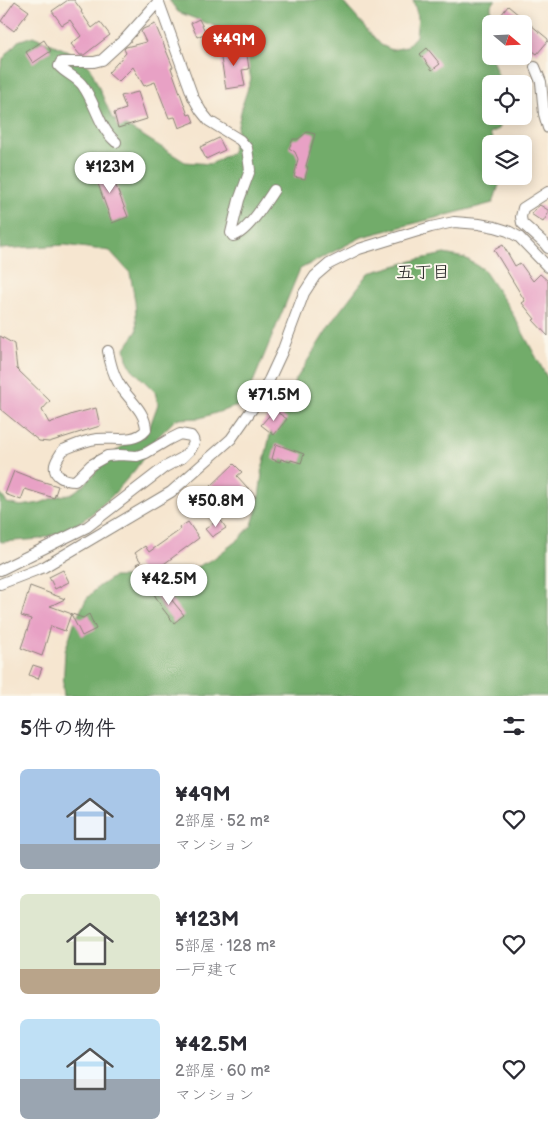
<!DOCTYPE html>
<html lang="ja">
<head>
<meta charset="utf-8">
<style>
  :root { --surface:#fff; --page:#f2f2f3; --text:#2b2b33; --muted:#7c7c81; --accent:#c8321e }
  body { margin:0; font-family:"Balsamiq Sans","Klee One",sans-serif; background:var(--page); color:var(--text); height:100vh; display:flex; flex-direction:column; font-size:19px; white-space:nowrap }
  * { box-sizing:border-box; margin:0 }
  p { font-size:16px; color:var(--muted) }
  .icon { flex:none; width:28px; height:28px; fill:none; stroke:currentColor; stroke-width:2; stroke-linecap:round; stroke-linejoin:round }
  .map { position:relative; height:696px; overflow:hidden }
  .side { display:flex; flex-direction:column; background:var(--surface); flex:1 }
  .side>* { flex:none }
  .needle { width:32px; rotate:109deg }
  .controls { position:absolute; left:482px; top:15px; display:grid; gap:10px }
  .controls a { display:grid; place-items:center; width:50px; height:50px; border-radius:8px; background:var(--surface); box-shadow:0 2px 12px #0003; font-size:25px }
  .price { position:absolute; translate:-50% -42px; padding:0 11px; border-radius:18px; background:#fff; color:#222; font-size:16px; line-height:32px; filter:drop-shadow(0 1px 2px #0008) }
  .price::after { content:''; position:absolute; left:50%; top:30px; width:15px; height:11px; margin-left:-8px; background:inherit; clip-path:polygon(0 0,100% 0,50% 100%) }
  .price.selected { background:var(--accent); color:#fff }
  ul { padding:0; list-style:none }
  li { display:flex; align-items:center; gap:15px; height:125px; padding:0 20px }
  li span { display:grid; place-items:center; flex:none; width:140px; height:100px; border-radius:8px; color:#555 }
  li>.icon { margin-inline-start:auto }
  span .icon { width:60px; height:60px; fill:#fffc; stroke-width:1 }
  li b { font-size:21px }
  h2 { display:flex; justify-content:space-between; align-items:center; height:60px; padding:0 20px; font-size:21px }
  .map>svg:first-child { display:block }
  .forest { fill:#72ac6b; stroke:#476444 }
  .building { fill:#e8a1c5 }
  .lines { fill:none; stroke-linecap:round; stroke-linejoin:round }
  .minor-casing { stroke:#898176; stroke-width:12 }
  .minor { stroke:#fff; stroke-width:10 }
  .labels { text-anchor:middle; stroke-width:4; stroke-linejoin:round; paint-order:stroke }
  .neighbourhood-label { font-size:18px; fill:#1c1c1c; stroke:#fbf7ec }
</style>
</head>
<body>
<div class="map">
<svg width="548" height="696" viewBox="0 0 548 696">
  <rect width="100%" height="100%" fill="#fbf7ec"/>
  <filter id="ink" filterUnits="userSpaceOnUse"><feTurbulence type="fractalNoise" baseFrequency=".02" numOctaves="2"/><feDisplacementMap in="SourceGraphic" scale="10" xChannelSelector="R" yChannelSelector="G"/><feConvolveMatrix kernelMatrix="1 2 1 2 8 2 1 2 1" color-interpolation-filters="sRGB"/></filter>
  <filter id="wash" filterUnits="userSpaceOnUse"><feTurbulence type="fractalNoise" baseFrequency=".0096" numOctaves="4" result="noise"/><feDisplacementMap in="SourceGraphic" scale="20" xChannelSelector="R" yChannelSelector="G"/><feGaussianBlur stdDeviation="1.12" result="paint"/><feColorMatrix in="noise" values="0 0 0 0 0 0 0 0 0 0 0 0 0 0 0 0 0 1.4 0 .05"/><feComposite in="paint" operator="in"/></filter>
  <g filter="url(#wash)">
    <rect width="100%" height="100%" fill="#f6e6d0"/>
    <g class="forest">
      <path d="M169,0h172l40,45 11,5 14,-3 10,-11 2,-19 -5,-17h83l-5,5v51l10,28h-10v32h13l-5,13 -9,4 4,11h-3v32h11l-9,27 -131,34 -62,32 -56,135 -44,14 -24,1 -20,20 -21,31 -24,27 -22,19 -21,14 -28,9 -39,3 -1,-1v-48l7,10 14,3 19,-3 19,-7 12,-2 13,-9 22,-25 14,-12 22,-12 7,-7 9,-25 -3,-12 -23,-23 -5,-10 -2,-11 12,-17 -2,-30 -5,-28 -20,-22 -45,-6 -65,4v-179l3,-11 15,-18 15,-5 35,15 22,16 22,51 33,19 40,25 26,2 21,-12 11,-49 8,-24 -5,-23 -19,-25 -49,-19z"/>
      <path d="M444,254l21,4 18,11 27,40 38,70v317h-484l-1,-8 2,-37 9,-28 13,-25 11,-11 15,-10h16l19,3 38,-8 27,-13 26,-20 13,-14 6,-20 5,-39 10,-44 22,-41 38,-61 36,-47 47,-13z"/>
    </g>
    <g id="blocks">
      <g class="building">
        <path d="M68,0h6l8,11 -1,1 11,16 8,-6 10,13 -26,20h-4l-9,-11 10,-8 -11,-16 -8,5 -10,-14z"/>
        <path d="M15,1l14,10 -15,20 -13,-10z"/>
        <path d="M508,6l40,33v2l-11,13 -4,-3 -5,4 -4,-4v-27h-20l-6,-5z"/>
        <path d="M199,19l7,14 -9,4 -6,-14z"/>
        <path d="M155,24l18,43 -2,1 17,47 3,-1 3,8 -15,6 -4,-11 -6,1 -14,-36 -11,4 -11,-19 -15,15 -10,-9 18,-20 -2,-4 2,-2 20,-5 -5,-10 2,-3z"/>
        <path d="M44,40l7,11 -18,12 -7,-11z"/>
        <path d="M246,48l3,21 -7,1 3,16 -19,3 -6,-37z"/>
        <path d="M427,48l13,16 -8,6 -12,-16z"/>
        <path d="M138,92l9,27 -29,9 -4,-15 12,-4 -5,-13z"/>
        <path d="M307,132l8,2 -9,32 2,1 -3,12 -11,-2 4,-18 -3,-7 -6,-4 4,-9h5z"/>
        <path d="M219,138l6,12 -19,9 -6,-12z"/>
        <path d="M108,165l20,52 -16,6 -19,-53z"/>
        <path d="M540,205l8,5v4l-5,8 -12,-8 4,-5z"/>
        <path d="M503,245l12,21 5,-3 13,18 7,-7 8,7v55l-15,-16 2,-1 -13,-16 3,-2 -31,-51z"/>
        <path d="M0,336l14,8 3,25 33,32 -8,9 7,13 24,-9 23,-6 4,18 -51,16 -10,-1 -39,-32z"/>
        <path d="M274,410l13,9 -13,16 -13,-10z"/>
        <path d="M276,444l28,10 -3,9 -10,-3 -1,2 -9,-3 -1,3 -8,-3z"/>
        <path d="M234,464l8,8 -5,4 19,21 -15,14 -12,-1 -14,9 -9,-8 12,-12 -9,-11z"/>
        <path d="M14,471l23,9 21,6 -4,12 -29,-9 -4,11 -16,-6z"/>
        <path d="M220,519l6,9 -14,9 -7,-8z"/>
        <path d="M188,522l11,16 -46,34 -5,-1 -4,3 -7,-10 4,-2 -6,-9 10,-7 4,6 31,-22 -1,-2z"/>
        <path d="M63,570l6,12 -14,7 -6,-12z"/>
        <path d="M30,586l35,13 -15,7 33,12 6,-4 7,15 -14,7 -11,-22 -6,17 -14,-5 -9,30 -21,-8 10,-29 -10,-3z"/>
        <path d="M162,588l22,27 -10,8 -11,-14 -9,-15z"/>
        <path d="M33,665l9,3 -4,11 -9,-4z"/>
      </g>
    </g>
  </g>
  <g filter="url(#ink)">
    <use href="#blocks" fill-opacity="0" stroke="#898176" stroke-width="1"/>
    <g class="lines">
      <g class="minor-casing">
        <g id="minor">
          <path d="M158,0l35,97 8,14 8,10 31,19 7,8 3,22 -11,30 -8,33 2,3c14,-3 33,-34 41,-46"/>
          <path d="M535,67l6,15 3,32 4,14"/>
          <path d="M116,142c-17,-14 -20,-38 -33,-56 -6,-9 -17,-12 -24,-20l2,-4h33l8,-2 23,-21 33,-37"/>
          <path d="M548,192l-25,16 -2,9 1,6 22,20 4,5"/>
          <path d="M0,570l87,-43 78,-60 17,-9 9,-9 3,-6 -1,-4 -2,-3 -11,-2 -12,6 -22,13 -9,3 -17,-1 -13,1 -16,9 -16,16c-9,0 -22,-4 -20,-16 1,-5 5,-10 8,-15 10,-4 22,-10 34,-11 16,-2 37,5 49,-9 0,-20 -20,-32 -28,-48 -6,-10 -8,-20 -10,-31"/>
          <path d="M0,584l44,-17 127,-75 60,-53 26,-37 12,-22 13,-28 22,-59 11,-17 14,-12 30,-15 72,-22 23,-5 25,2 16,3 13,4 11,6 29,30"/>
        </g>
      </g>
      <use href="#minor" class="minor"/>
    </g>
  </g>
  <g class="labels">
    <g class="neighbourhood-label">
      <text x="423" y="278">五丁目</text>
    </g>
  </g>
</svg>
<div class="controls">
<a><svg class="needle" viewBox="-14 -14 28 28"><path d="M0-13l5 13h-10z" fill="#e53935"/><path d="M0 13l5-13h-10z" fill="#7c7c81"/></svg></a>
<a><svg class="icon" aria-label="locate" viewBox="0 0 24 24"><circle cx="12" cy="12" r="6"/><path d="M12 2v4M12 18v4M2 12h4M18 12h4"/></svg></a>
<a><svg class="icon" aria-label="layers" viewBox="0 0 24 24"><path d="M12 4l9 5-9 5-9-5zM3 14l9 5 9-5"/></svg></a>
</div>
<b class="price selected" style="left:234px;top:67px">¥49M</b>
<b class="price" style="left:110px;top:194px">¥123M</b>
<b class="price" style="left:274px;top:422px">¥71.5M</b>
<b class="price" style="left:216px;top:528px">¥50.8M</b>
<b class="price" style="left:169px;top:606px">¥42.5M</b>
</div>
<section class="side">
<h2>5件の物件<svg class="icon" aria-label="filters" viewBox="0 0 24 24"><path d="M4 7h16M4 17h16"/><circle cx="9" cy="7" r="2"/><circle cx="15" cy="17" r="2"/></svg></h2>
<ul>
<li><span style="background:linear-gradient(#a9c7e8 75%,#9aa5b1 0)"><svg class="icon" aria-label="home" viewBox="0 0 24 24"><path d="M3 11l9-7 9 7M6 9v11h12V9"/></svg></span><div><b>¥49M</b><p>2部屋 · 52 m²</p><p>マンション</p></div><svg class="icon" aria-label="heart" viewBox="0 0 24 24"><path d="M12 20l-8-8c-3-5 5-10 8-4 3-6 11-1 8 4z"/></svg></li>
<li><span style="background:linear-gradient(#dfe7d0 75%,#b9a48a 0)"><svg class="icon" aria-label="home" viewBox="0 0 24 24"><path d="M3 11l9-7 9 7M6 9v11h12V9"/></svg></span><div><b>¥123M</b><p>5部屋 · 128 m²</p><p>一戸建て</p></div><svg class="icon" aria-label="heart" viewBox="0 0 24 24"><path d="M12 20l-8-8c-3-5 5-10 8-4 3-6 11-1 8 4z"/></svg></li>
<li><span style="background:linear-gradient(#bfe0f5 60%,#9aa5b1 0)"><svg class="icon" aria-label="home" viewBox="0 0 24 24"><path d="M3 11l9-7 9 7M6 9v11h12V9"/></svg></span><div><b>¥42.5M</b><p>2部屋 · 60 m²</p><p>マンション</p></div><svg class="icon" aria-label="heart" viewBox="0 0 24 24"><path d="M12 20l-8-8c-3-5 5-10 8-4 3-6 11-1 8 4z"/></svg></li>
</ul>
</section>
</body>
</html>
